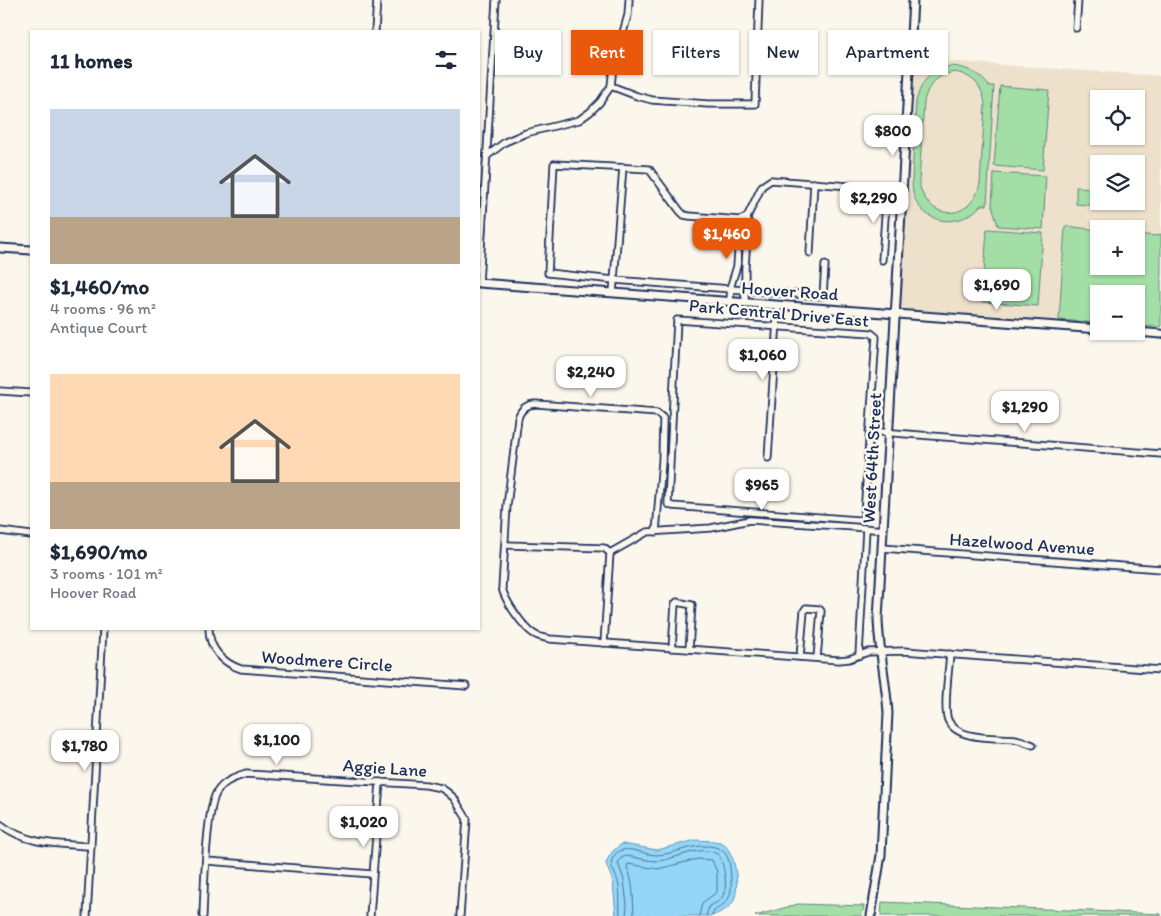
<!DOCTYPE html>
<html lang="en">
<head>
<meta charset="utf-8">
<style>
  :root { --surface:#fff; --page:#f2f2f3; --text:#1f2937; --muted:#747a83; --accent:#ea580c }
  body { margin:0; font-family:Itim,sans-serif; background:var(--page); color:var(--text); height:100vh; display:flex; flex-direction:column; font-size:19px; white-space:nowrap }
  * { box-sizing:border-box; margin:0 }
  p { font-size:16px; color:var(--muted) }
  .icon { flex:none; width:28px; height:28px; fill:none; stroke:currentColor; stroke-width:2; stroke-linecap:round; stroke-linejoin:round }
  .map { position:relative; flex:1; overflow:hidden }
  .details { position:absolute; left:30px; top:30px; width:450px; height:600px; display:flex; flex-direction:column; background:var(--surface); border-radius:0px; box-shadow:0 1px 4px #0004 }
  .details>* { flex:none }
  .hud { position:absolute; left:495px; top:30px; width:475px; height:45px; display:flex; gap:10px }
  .buttons { position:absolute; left:1090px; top:90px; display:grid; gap:10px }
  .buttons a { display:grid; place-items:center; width:55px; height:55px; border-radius:0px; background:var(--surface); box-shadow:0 1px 4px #0004; font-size:25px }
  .price { position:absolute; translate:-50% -42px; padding:0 11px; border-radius:10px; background:#fff; color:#222; font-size:16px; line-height:32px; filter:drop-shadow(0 1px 2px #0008) }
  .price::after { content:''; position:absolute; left:50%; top:30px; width:15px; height:11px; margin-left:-8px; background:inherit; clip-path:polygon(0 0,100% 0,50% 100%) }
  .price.selected { background:var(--accent); color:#fff }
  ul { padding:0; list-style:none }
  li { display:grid; align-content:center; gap:10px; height:265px; padding:0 20px }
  li span { display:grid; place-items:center; height:155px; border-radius:0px; color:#555 }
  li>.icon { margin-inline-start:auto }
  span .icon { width:90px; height:90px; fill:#fffc; stroke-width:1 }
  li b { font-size:21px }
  h2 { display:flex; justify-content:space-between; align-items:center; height:60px; padding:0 20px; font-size:21px }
  .pill { padding:0 18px; border-radius:0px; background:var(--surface); box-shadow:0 1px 4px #0004; font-size:18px; line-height:45px }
  .pill.selected { background:var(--accent); color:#fff }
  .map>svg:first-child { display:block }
  .built { fill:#eee1cc; fill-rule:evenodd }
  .green { fill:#a2dea5; stroke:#5e8682; fill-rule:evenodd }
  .water { fill:#93d6f5; stroke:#6393b9 }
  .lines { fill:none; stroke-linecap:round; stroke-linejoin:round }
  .shore { stroke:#4b729a; stroke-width:1 }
  .minor-casing { stroke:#1b2f5e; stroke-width:9 }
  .tertiary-casing { stroke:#1b2f5e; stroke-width:11 }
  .minor { stroke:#fbf7ec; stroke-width:5.5 }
  .tertiary { stroke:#fbf7ec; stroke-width:7 }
  .labels { text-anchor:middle; stroke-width:5; stroke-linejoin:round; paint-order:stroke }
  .street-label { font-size:18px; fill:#1b2f5e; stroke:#fbf7ec }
</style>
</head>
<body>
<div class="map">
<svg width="1161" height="916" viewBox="0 0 1161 916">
  <rect width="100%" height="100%" fill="#fbf7ec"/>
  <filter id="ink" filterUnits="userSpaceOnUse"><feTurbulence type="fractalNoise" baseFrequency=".02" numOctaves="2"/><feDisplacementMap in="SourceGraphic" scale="10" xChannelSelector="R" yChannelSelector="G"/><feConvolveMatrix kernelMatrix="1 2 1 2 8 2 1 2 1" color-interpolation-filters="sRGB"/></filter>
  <g filter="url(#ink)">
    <path class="built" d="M915,59l246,17v251l-25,-1v-32h-37v29l-199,-14zM1099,99h37v37h-37zM1099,164h37v37h-37zM1099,229h37v37h-37z"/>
    <g class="green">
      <path d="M950,66c17,1 28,6 39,20h5l-7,119h-6c-16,20 -49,23 -64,-2 -4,-7 -5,-15 -5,-23l4,-79c6,-21 13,-29 34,-35zM955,72c18,4 27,13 30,32l-5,79c-8,40 -54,39 -61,-1l5,-80c4,-18 13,-27 31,-30z"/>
      <path d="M1000,86l49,4 -6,80 -49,-4z"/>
      <path d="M994,173l52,3 -3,53 -45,-3 -6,-21z"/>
      <path d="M1076,187l23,1v13h6l-6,5 -23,-2z"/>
      <path d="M1065,226l34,4v36h37v-32l20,2 5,-2v93l-25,-1v-32h-37v29l-40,-3z"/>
      <path d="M987,229l56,4 -5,73 -56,-4z"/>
      <path d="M882,902l279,12v2h-280z"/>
      <path d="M798,904l66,2 -2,10h-107z"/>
    </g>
    <path class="water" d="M696,840c7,1 17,0 24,2 16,7 20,44 14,58 -4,9 -13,12 -22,16h-96l-3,-34 -7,-18c3,-10 8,-15 16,-20l35,6z"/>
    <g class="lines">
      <g class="shore">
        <path d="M620,916c-1,-11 1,-23 -2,-34 -1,-7 -9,-15 -6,-22 7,-20 30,-5 45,-5 18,-1 31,-10 52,-9 21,2 21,17 22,34 1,18 -3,22 -17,31l-2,5"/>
        <path d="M626,916l1,-11 -3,-25 -6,-17 3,-5 5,-2c10,1 21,5 31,5 19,-1 43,-18 62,-6 5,11 11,35 1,45 -3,3 -7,4 -11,6l-3,10"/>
        <path d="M634,916c-1,-17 0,-33 -7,-49l1,-3 30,5 40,-10 14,1 5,12v20l-15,11 -3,13"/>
      </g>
      <g class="minor-casing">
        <g id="minor">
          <path d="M1076,28l2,-28"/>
          <path d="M375,31l2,-31"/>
          <path d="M611,86l26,10 15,4 56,4h47l4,-104"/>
          <path d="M487,156l18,-14 21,-9 53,-13 11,-8 10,-10 11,-16 2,-19 15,-52 1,-15"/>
          <path d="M810,253l4,-70"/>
          <path d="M882,260l5,-71"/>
          <path d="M825,265l-2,31 -209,-16 -66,-7 6,-109 95,5 31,42 4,4 5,1 51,4 7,-3 15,-31 9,-6 131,10"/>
          <path d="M479,283l17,-283"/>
          <path d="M613,293l10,-126"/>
          <path d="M730,301l1,-16 6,-19 3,-46"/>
          <path d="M745,303v-35l3,-46 -1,-5"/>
          <path d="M677,320l194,13 5,4 -12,178 -2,4 -4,1 -186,-14 -4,-2z"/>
          <path d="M0,391l31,2"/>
          <path d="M869,431l292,23"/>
          <path d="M768,458l10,-153"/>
          <path d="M0,531l31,4"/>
          <path d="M656,532l6,-71 1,-43 -6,-5 -121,-9c-9,0 -15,5 -18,14l-11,88 -5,82c3,13 21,39 32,46 5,3 10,4 16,5l289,21 10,-1 19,-7 36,-1 257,19"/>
          <path d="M506,545l98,3 6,5"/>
          <path d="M882,548l279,21"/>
          <path d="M610,553l37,-21 64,-4 39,-8 104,7 29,3"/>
          <path d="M209,629c0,20 14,34 32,40l225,17"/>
          <path d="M604,643l6,-90"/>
          <path d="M672,648l3,-44 2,-2 15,3 -3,44"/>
          <path d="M950,654c-1,15 -7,54 -2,66 9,21 48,17 67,19 6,1 12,4 18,6"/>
          <path d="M859,655l7,-126"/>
          <path d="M800,657l4,-46 2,-3 13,1 2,2 -4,47"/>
          <path d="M0,824c27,21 58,20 91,22"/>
          <path d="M207,861l165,13"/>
          <path d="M87,916l16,-287"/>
          <path d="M203,916c1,-23 3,-109 14,-124 7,-11 17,-14 29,-18l180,11 15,3 6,4 7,6 13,21 -7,97"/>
          <path d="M370,916l10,-134"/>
        </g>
      </g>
      <g class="tertiary-casing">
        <g id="tertiary">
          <path d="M0,248l31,2"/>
          <path d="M479,283l620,46"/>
          <path d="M1125,331l36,3"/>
          <path d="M871,916l10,-61 7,-142c-2,-32 -9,-62 -10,-94l35,-619"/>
        </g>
      </g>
      <use href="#minor" class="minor"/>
      <use href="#tertiary" class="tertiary"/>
    </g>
  </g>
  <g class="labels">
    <g class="street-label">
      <text transform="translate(790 291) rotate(4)" y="6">Hoover Road</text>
      <text transform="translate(779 313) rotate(5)" y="6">Park Central Drive East</text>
      <text transform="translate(872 458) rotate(-87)" y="6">West 64th Street</text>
      <text transform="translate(1022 544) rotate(4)" y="6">Hazelwood Avenue</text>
      <text transform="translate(327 661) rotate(4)" y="6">Woodmere Circle</text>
      <text transform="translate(385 768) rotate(4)" y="6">Aggie Lane</text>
    </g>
  </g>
</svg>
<div class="buttons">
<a><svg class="icon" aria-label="locate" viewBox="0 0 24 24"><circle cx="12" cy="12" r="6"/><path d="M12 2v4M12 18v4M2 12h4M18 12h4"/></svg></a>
<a><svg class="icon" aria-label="layers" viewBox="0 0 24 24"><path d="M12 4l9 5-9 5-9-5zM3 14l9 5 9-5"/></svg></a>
<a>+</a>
<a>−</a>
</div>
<b class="price" style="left:893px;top:157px">$800</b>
<b class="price" style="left:874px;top:224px">$2,290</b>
<b class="price selected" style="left:727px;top:260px">$1,460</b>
<b class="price" style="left:997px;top:311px">$1,690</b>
<b class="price" style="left:763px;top:381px">$1,060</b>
<b class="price" style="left:591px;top:398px">$2,240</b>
<b class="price" style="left:1025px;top:433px">$1,290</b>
<b class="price" style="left:762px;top:511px">$965</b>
<b class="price" style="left:277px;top:766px">$1,100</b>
<b class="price" style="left:85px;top:772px">$1,780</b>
<b class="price" style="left:364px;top:848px">$1,020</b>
<div class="hud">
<a class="pill">Buy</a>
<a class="pill selected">Rent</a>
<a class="pill">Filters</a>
<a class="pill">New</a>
<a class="pill">Apartment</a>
</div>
<section class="details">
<h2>11 homes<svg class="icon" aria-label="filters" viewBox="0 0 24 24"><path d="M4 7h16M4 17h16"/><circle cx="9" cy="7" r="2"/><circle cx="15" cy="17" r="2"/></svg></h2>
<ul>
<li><span style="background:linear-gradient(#c9d6e8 70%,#b9a48a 0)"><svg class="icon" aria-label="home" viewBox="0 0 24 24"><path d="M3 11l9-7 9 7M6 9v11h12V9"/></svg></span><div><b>$1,460/mo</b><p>4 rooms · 96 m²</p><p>Antique Court</p></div></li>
<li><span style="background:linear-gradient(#ffd9b3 70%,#b9a48a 0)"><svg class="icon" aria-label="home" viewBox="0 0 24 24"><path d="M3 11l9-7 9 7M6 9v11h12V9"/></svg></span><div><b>$1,690/mo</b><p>3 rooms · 101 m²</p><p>Hoover Road</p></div></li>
</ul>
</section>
</div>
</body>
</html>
